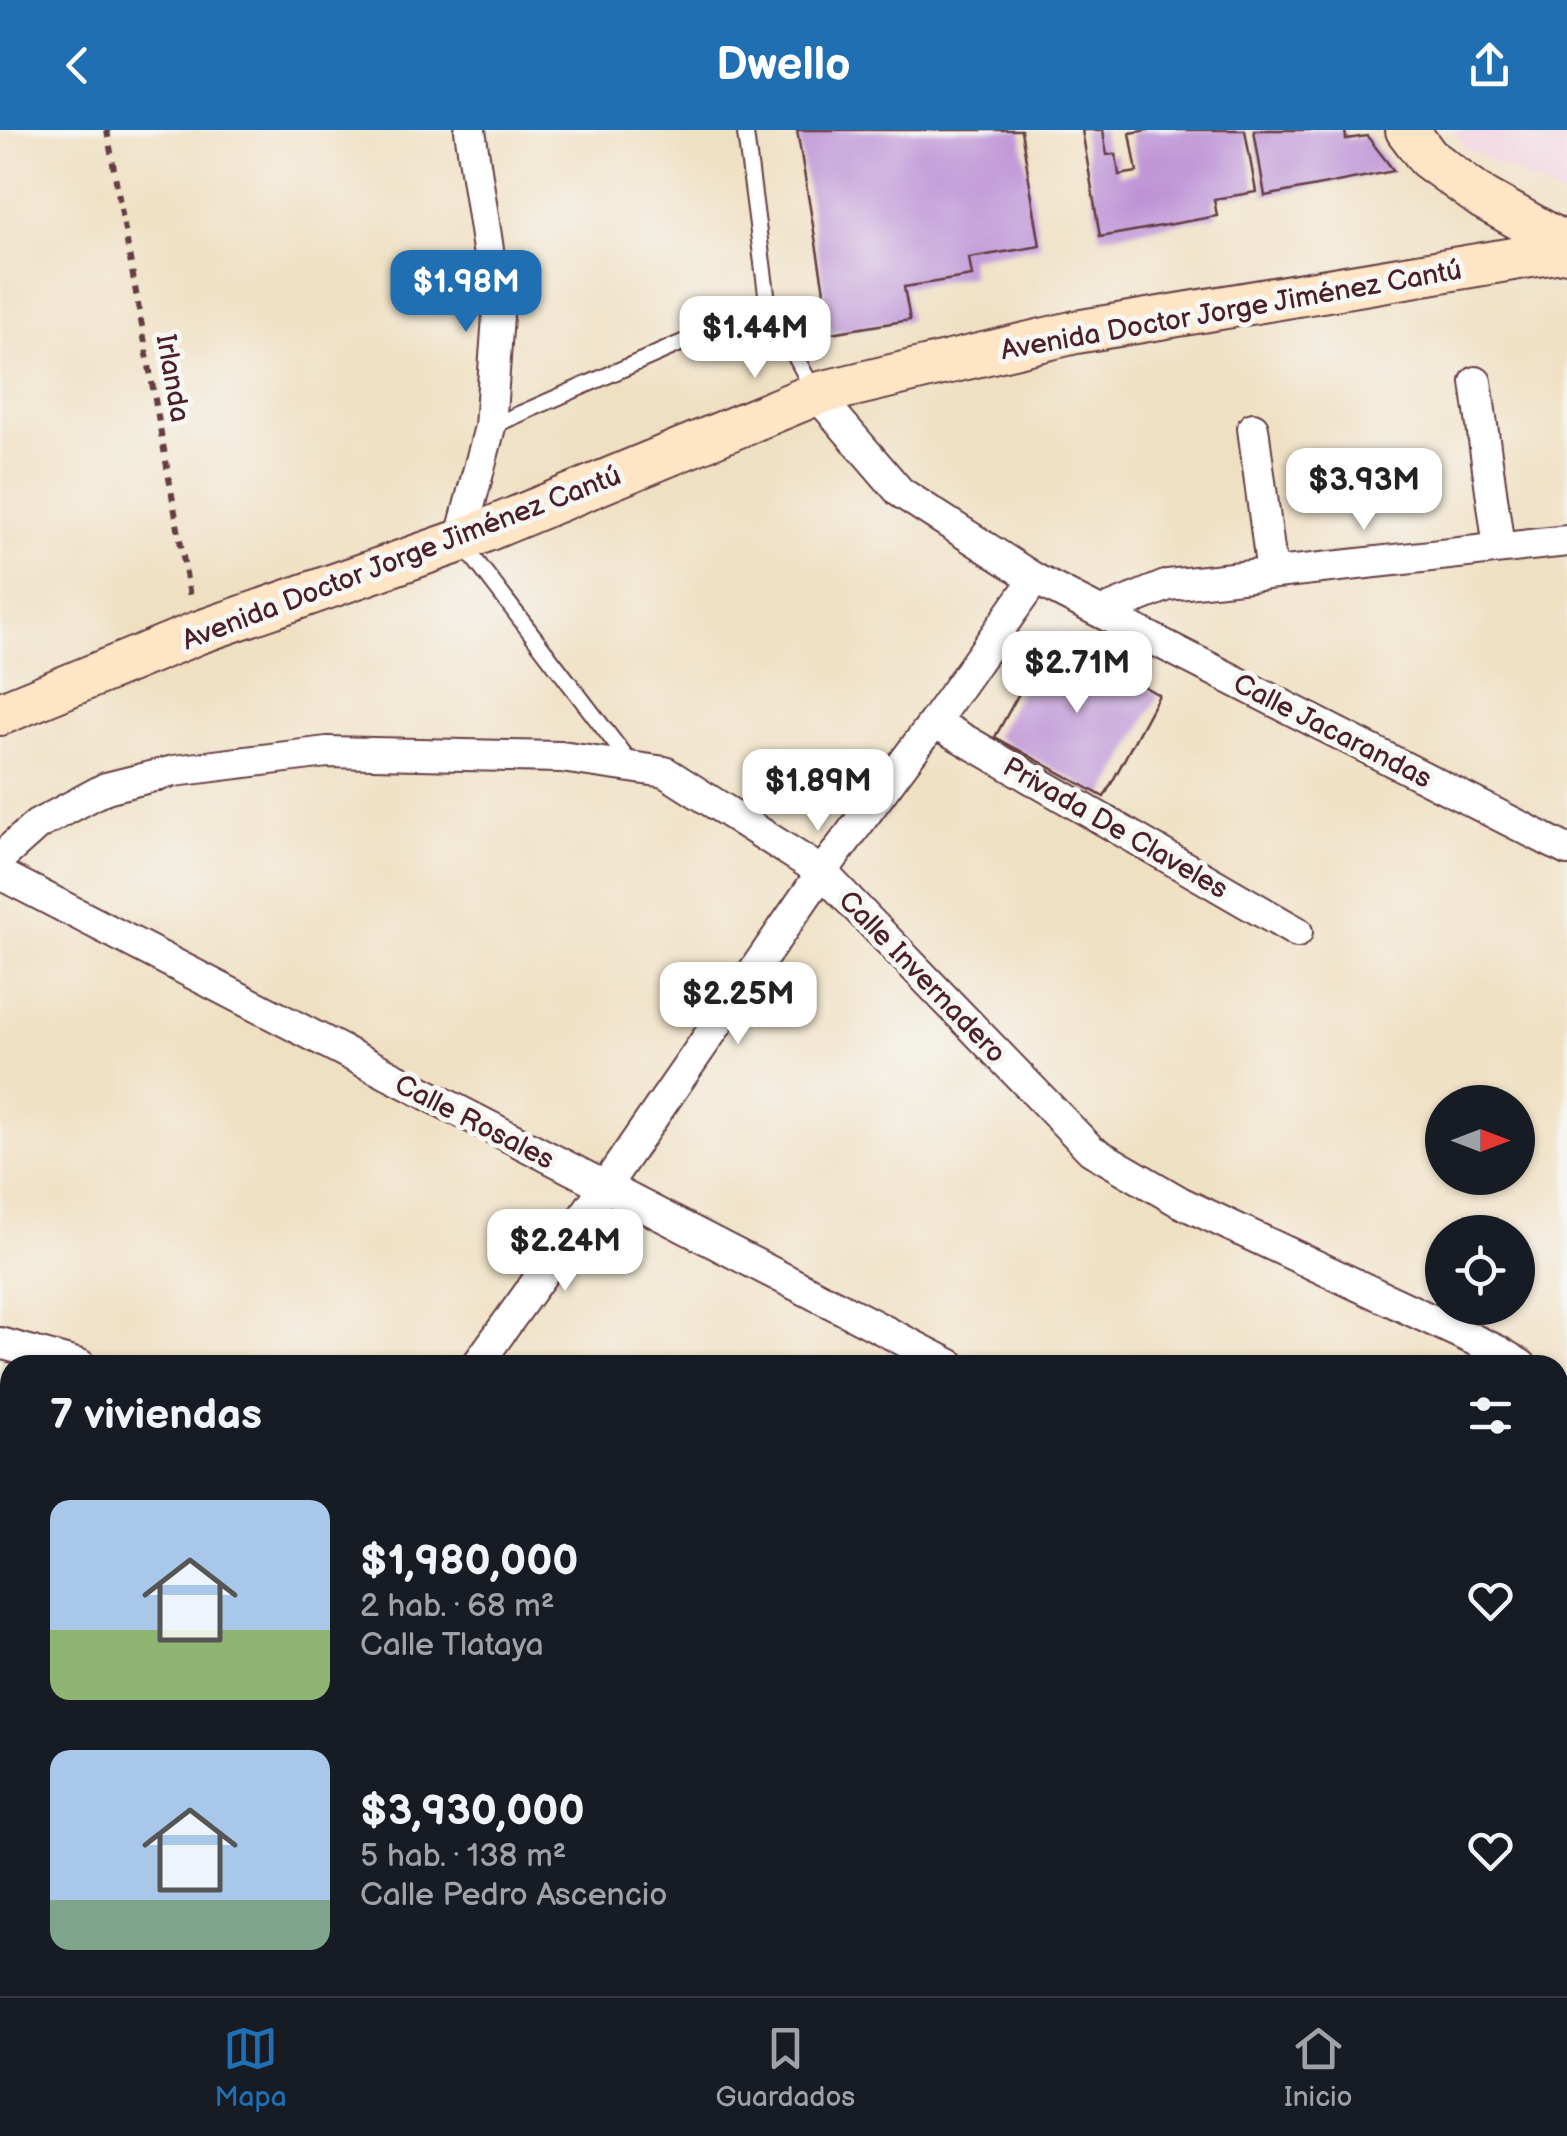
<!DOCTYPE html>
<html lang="es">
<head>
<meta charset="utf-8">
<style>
  :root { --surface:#171b24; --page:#242831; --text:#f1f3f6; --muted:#9ea1a6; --line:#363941; --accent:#1f6fb2 }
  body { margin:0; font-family:"Balsamiq Sans",sans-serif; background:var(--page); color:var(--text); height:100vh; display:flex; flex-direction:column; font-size:38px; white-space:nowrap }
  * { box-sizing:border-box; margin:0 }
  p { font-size:32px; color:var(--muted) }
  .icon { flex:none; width:55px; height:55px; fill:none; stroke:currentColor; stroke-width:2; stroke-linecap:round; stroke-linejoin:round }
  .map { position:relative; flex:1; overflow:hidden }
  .panel { position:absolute; left:0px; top:1225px; width:1568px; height:642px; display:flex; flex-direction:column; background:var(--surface); border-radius:30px 30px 0 0; box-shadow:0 2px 8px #0004 }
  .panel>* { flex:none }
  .needle { width:65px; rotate:90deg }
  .buttons { position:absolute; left:1425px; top:955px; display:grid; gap:20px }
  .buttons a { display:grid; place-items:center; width:110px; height:110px; border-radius:50%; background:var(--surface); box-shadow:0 2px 8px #0004; font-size:50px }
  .price { position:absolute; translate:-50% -85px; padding:0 22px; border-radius:20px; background:#fff; color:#222; font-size:32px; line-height:65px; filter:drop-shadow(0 2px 5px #0008) }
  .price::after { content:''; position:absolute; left:50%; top:60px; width:30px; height:22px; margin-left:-15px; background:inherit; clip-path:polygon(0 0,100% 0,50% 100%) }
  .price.current { background:var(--accent); color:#fff }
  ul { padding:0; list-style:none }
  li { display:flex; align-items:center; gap:30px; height:250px; padding:0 50px }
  li span { display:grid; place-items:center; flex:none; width:280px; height:200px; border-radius:20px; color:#555 }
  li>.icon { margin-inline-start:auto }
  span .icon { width:120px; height:120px; fill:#fffc; stroke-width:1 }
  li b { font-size:42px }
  h2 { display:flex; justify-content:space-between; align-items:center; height:120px; padding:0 50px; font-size:42px }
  header { display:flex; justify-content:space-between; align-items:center; height:130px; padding:0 50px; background:var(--accent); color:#fff; font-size:45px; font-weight:800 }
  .tabs { display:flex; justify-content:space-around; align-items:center; height:140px; border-top:2px solid var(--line); background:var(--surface); font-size:28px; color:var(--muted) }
  .tabs a { display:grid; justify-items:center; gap:5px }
  .tabs .current { color:var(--accent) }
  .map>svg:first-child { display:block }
  .built { fill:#f3cfdf }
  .building { fill:#be93d6 }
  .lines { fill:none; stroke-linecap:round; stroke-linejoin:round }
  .lane-casing { stroke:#633c42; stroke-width:19 }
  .street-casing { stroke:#633c42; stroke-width:34 }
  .secondary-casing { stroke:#633c42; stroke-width:46 }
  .path { stroke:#633c42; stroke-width:6; stroke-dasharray:8 8; stroke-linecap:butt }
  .lane { stroke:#fff; stroke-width:15 }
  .street { stroke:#fff; stroke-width:30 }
  .secondary { stroke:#fde5c5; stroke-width:42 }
  .labels { text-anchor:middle; stroke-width:10; stroke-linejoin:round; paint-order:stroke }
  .street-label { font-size:28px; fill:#4a1f2b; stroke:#f6f6f2 }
</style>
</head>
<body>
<header><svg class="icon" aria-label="back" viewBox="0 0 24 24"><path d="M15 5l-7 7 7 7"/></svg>Dwello<svg class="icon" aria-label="share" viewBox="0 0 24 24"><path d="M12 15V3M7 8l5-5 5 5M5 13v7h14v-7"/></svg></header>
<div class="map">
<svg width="1567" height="1866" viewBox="0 0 1567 1866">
  <rect width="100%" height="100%" fill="#f6f6f2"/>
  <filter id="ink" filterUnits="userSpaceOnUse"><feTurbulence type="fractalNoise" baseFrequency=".01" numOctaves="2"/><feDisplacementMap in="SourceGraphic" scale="20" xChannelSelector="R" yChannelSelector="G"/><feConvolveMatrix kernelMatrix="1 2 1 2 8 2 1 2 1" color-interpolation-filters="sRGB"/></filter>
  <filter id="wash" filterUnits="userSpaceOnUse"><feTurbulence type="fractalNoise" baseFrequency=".0048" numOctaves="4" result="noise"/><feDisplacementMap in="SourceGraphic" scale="40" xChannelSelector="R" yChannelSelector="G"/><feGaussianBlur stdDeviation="2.25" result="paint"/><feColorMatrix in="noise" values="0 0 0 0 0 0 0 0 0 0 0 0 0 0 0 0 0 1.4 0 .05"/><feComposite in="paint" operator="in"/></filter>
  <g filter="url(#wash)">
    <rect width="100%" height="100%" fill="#f0e0c3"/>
    <path class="built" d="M1453,0h114v65l-7,1 -94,-48z"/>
    <g id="blocks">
      <g class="building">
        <path d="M797,0h224l19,116 -71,12 3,18 -68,11 6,33 -79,13z"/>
        <path d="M1082,0h21l4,25 9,-1 3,21 18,-3 -7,-39 18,-3h97l11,62 -42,7 3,17 -117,21z"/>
        <path d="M1254,0h91l1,9 21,-3 27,35 -129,25z"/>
        <path d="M1051,505l108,60 -55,102 -109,-60z"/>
        <rect x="178" y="1858" width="342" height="8"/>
      </g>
    </g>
  </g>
  <g filter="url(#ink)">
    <use href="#blocks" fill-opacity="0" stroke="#633c42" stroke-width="2.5"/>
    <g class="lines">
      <g class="lane-casing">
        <g id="lane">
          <path d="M745,0l23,175 47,88"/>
          <path d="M490,297l278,-122"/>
          <path d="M463,414l168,220"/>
          <path d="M1175,1858v8"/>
        </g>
      </g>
      <g class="street-casing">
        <g id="street">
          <path d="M1476,252l23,166"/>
          <path d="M816,264l84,98 135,87 532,271"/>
          <path d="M1253,298l19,145"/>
          <path d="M460,411l30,-114 8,-111 -28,-186"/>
          <path d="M1102,482l66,-27 399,-44"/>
          <path d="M934,592l363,210"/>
          <path d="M0,728l37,-33 69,-37 68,-17 153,-19 234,5 104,15 157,100 269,278 89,52 318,149 23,14"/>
          <path d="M0,744l951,491"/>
          <path d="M0,1213l80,22"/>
          <path d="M477,1235l127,-177 218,-316 112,-150 101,-143"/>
          <path d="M1558,1257l9,6"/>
          <path d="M1558,1546l9,5"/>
          <path d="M1558,1748l9,4"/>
        </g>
      </g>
      <g class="secondary-casing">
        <g id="secondary">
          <path d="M1407,0l21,28 55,40 84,47"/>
          <path d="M0,584l197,-81 263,-92 356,-147 260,-62 491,-82"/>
        </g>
      </g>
      <path class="path" d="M107,0l83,466"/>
      <use href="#lane" class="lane"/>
      <use href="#street" class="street"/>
      <use href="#secondary" class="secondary"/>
    </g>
  </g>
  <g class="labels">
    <g class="street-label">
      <text transform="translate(1231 179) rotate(-10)" y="10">Avenida Doctor Jorge Jiménez Cantú</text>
      <text transform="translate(174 248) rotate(80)" y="10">Irlanda</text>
      <text transform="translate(401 427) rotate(-21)" y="10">Avenida Doctor Jorge Jiménez Cantú</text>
      <text transform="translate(1333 600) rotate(27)" y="10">Calle Jacarandas</text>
      <text transform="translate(1116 697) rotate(30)" y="10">Privada De Claveles</text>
      <text transform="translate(923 846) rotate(46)" y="10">Calle Invernadero</text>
      <text transform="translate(475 991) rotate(27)" y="10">Calle Rosales</text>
    </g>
  </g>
</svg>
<div class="buttons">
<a><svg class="needle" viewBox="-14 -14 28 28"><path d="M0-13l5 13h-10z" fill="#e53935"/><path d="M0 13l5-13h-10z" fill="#9ea1a6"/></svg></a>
<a><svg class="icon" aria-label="locate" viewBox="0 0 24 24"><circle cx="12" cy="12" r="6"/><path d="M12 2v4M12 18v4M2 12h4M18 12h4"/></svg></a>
</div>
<b class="price current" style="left:466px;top:205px">$1.98M</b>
<b class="price" style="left:755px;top:251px">$1.44M</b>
<b class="price" style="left:1364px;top:403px">$3.93M</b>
<b class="price" style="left:1077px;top:586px">$2.71M</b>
<b class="price" style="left:818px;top:704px">$1.89M</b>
<b class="price" style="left:738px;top:917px">$2.25M</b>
<b class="price" style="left:565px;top:1164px">$2.24M</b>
<section class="panel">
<h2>7 viviendas<svg class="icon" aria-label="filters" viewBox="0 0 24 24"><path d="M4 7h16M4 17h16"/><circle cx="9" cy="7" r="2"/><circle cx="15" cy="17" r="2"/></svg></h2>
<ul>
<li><span style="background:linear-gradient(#a9c7e8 65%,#8fb573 0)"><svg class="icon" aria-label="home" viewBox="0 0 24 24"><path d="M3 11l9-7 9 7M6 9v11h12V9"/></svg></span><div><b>$1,980,000</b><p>2 hab. · 68 m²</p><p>Calle Tlataya</p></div><svg class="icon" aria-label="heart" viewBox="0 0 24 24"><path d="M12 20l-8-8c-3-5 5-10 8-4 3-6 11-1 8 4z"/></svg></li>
<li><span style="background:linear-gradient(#a9c7e8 75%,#7fa58c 0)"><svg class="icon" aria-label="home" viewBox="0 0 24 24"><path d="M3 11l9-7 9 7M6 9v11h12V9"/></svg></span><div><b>$3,930,000</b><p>5 hab. · 138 m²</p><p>Calle Pedro Ascencio</p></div><svg class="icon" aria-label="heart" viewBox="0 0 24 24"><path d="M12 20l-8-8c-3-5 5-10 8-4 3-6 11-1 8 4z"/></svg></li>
</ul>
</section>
</div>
<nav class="tabs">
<a class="current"><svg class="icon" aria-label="map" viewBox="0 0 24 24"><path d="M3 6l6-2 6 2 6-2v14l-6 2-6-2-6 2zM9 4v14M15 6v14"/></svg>Mapa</a>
<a><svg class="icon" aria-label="saved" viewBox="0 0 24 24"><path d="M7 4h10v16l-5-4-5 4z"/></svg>Guardados</a>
<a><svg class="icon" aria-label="home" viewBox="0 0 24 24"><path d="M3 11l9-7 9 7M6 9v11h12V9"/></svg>Inicio</a>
</nav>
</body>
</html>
